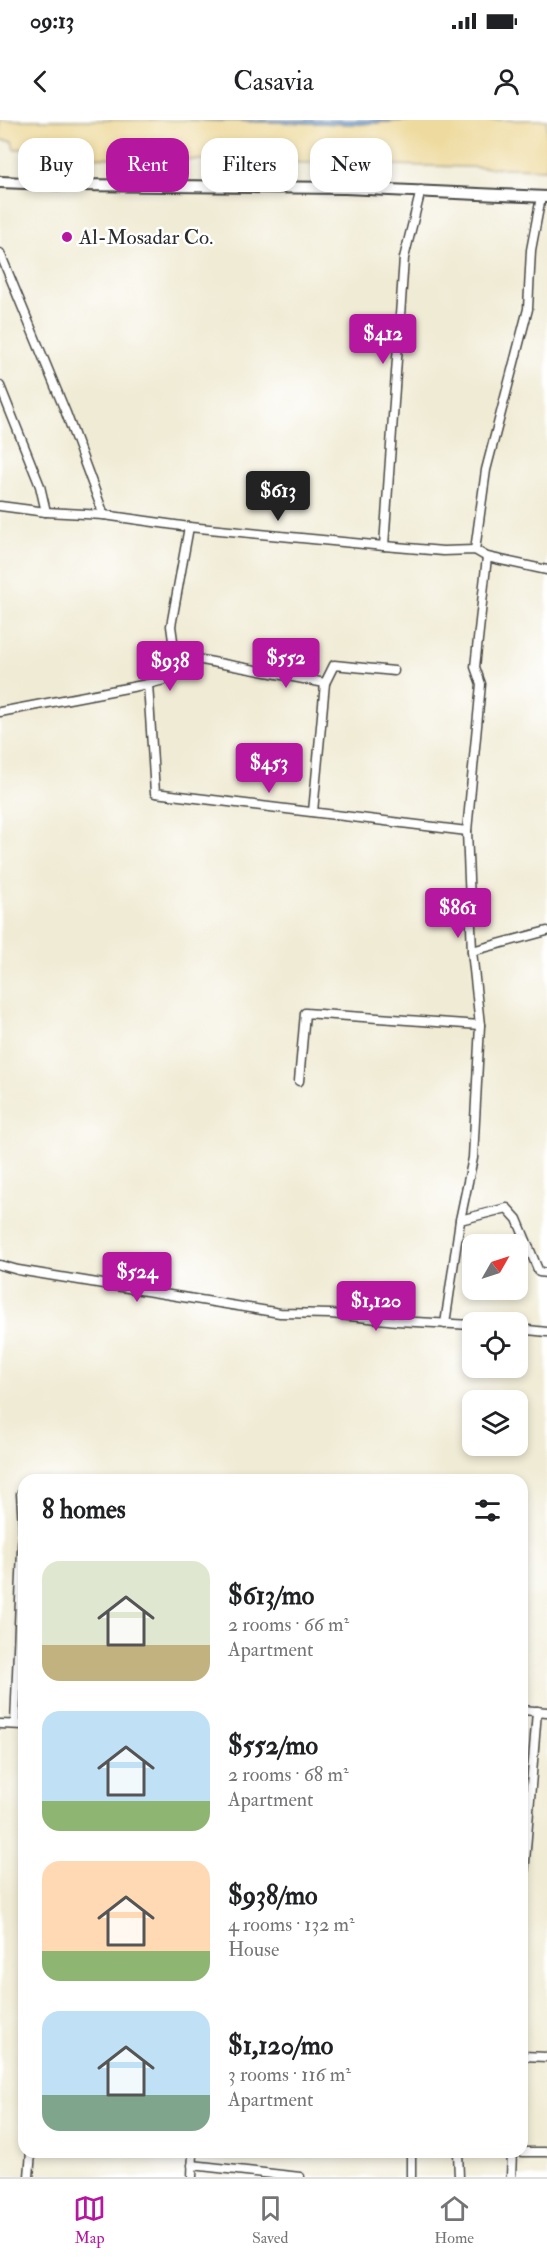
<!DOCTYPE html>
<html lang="en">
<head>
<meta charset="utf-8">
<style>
  :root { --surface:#fff; --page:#f2f2f2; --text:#202124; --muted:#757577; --line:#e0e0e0; --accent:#b5179e }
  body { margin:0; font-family:"IM FELL Double Pica",serif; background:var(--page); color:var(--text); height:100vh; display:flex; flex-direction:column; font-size:22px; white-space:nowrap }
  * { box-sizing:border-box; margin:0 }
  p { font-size:20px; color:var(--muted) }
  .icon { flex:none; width:33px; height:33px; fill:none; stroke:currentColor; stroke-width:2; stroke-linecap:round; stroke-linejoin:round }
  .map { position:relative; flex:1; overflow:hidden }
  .side { position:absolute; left:18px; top:1354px; width:510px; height:684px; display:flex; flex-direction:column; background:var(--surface); border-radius:18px; box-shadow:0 3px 9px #0003 }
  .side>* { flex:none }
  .banner { position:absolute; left:18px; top:18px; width:512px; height:54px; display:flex; gap:12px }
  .needle { width:39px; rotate:51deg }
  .tools { position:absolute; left:462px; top:1114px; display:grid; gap:12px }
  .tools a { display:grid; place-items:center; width:66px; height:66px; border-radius:12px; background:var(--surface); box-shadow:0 3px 9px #0003; font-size:30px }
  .price { position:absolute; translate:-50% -51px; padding:0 14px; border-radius:6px; background:var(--accent); color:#fff; font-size:20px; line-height:39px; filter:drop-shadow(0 2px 3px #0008) }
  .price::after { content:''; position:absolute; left:50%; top:36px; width:18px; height:14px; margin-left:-9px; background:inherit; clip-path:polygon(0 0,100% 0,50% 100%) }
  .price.on { background:#222; color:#fff }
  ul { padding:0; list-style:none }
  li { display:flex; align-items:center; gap:18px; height:150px; padding:0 24px }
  li span { display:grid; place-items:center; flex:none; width:168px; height:120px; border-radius:18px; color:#555 }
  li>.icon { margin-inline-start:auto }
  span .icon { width:72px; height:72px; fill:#fffc; stroke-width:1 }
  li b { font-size:26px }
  h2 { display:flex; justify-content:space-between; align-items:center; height:72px; padding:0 24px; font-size:26px }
  .tag { padding:0 21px; border-radius:18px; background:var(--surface); box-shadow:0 3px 9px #0003; font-size:21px; line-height:54px }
  .tag.on { background:var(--accent); color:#fff }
  .status { display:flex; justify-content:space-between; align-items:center; height:42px; padding:0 30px; background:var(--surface); direction:ltr }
  .status svg { height:16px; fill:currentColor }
  header { display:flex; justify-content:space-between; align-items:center; height:78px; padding:0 24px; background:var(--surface); font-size:27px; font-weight:600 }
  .dock { display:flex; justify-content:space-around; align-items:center; height:84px; border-top:2px solid var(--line); background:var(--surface); font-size:16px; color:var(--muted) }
  .dock a { display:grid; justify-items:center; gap:3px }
  .dock .on { color:var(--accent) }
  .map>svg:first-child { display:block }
  .sand { fill:#eeda9e; stroke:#8c8264; stroke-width:1.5 }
  .water { fill:#6da0d9; stroke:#4c6682; stroke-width:1.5 }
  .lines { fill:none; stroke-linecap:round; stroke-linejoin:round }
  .minor-casing { stroke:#494844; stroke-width:11 }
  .major-casing { stroke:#494844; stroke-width:14 }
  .minor { stroke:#fff; stroke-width:8 }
  .major { stroke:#fff; stroke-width:10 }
  .poi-dot { fill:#b5179e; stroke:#fff; stroke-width:2 }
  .labels { text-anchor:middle; stroke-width:5; stroke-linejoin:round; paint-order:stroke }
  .poi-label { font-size:21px; fill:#2b2b2b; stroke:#fff; text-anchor:start }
</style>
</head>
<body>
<div class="status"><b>09:13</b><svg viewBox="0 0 49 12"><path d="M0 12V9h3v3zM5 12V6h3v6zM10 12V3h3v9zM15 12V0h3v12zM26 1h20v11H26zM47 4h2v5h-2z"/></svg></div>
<header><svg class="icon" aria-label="back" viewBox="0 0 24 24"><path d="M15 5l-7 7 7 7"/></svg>Casavia<svg class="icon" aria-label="person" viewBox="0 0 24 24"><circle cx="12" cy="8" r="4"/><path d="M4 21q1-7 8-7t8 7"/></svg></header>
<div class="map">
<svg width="547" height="2057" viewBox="0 0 547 2057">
  <rect width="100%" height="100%" fill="#fff"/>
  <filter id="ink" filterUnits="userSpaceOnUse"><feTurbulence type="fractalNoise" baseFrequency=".0167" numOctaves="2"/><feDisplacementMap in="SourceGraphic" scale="12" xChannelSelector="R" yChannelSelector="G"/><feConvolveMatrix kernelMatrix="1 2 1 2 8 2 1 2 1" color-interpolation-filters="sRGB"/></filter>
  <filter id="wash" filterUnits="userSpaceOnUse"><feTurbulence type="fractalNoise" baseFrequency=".008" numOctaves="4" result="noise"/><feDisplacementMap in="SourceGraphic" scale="24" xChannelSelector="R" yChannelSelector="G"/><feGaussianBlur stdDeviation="1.35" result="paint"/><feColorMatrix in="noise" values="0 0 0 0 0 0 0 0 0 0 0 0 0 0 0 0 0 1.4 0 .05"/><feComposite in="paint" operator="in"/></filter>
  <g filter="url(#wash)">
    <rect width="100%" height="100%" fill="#f0ebd4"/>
    <path class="sand" d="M0,0h188l171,4 55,-4h133v49l-461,-12 -9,-8 -12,-3 -1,-8 -25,-3 -1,13 -24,1 -2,-8 -12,-1z"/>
    <path class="water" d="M188,0h226l-55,4z"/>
  </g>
  <g filter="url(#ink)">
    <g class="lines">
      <g class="minor-casing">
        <g id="minor">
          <path d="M0,133l66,160 38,102"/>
          <path d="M0,266l40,100 6,26"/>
          <path d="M0,386l46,6 58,3 85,12 195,19 59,5 32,-1 12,7 60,13"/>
          <path d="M384,426l20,-288 17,-68"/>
          <path d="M475,430l11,-80 42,-161 3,-59 10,-53"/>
          <path d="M175,535l150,28 9,-18 60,6"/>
          <path d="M148,564l7,109 312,38"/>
          <path d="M0,592l148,-28 20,-5 7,-24 -4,-29 18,-99"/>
          <path d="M313,692l12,-129"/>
          <path d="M472,831l75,-20"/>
          <path d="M299,961l6,-68 175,12"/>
          <path d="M460,1100l47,-12 10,11 22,53 8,1"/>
          <path d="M0,1145l18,5 262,43 51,1 66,7 75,4"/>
          <path d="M445,1204l15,-104 13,-62 7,-133 -8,-74 -5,-120 14,-147 -6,-17 12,-110"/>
          <path d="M518,1209l29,3"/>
          <path d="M522,1590l25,2"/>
          <path d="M0,1604l24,1"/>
          <path d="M15,1604l8,-198 -2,-32"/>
          <path d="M522,1779l15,-188"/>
          <path d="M522,1936l25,1"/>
          <path d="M411,2032v25"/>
          <path d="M458,2032l1,25"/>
          <path d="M522,2032h25"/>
          <path d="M192,2045l108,12"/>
          <path d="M29,2057l2,-25"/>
          <path d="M192,2057l1,-25"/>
          <path d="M511,2057l1,-25"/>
        </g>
      </g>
      <g class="major-casing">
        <path id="major" d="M0,62l75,3 270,3 202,9"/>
      </g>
      <use href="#minor" class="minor"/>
      <use href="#major" class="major"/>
    </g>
  </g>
  <circle class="poi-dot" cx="67" cy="117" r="6"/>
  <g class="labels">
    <g class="poi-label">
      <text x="79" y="124">Al-Mosadar Co.</text>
    </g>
  </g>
</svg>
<div class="tools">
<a><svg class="needle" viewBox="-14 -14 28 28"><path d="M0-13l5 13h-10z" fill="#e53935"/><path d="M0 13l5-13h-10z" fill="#757577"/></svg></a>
<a><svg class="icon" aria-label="locate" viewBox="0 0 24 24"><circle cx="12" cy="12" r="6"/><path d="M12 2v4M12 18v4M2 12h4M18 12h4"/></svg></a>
<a><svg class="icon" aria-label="layers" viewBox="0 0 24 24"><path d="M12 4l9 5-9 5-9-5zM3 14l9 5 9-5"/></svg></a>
</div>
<b class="price" style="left:383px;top:245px">$412</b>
<b class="price on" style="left:278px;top:402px">$613</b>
<b class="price" style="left:286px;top:569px">$552</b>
<b class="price" style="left:170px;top:572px">$938</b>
<b class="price" style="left:269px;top:674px">$453</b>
<b class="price" style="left:458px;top:819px">$861</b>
<b class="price" style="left:137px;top:1183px">$524</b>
<b class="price" style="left:376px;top:1212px">$1,120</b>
<div class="banner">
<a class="tag">Buy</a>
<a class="tag on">Rent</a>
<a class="tag">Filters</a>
<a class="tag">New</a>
</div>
<section class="side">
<h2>8 homes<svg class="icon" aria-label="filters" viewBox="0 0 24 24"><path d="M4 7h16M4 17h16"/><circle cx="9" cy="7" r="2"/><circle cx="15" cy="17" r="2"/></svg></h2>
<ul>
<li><span style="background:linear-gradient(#dfe7d0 70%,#c2b280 0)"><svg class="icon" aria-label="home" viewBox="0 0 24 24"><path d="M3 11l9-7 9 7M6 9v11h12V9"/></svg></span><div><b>$613/mo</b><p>2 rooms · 66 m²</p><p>Apartment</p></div></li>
<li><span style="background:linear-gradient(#bfe0f5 75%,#8fb573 0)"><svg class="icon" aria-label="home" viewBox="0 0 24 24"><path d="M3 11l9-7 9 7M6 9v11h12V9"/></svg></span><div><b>$552/mo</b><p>2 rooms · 68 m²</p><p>Apartment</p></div></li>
<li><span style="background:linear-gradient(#ffd9b3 75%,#8fb573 0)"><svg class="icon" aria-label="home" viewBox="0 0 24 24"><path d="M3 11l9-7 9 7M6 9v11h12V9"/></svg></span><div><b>$938/mo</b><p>4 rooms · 132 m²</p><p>House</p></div></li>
<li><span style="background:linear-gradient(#bfe0f5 70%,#7fa58c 0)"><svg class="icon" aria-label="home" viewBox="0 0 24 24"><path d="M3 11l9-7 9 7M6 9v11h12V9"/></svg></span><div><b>$1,120/mo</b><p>3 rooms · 116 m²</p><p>Apartment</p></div></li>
</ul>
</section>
</div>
<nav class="dock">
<a class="on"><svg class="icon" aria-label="map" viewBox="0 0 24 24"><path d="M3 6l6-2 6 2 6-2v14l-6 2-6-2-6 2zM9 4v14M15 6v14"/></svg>Map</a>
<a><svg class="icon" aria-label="saved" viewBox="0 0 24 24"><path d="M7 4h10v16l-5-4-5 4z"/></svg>Saved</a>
<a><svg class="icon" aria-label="home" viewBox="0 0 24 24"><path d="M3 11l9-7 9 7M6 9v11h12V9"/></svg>Home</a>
</nav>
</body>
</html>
